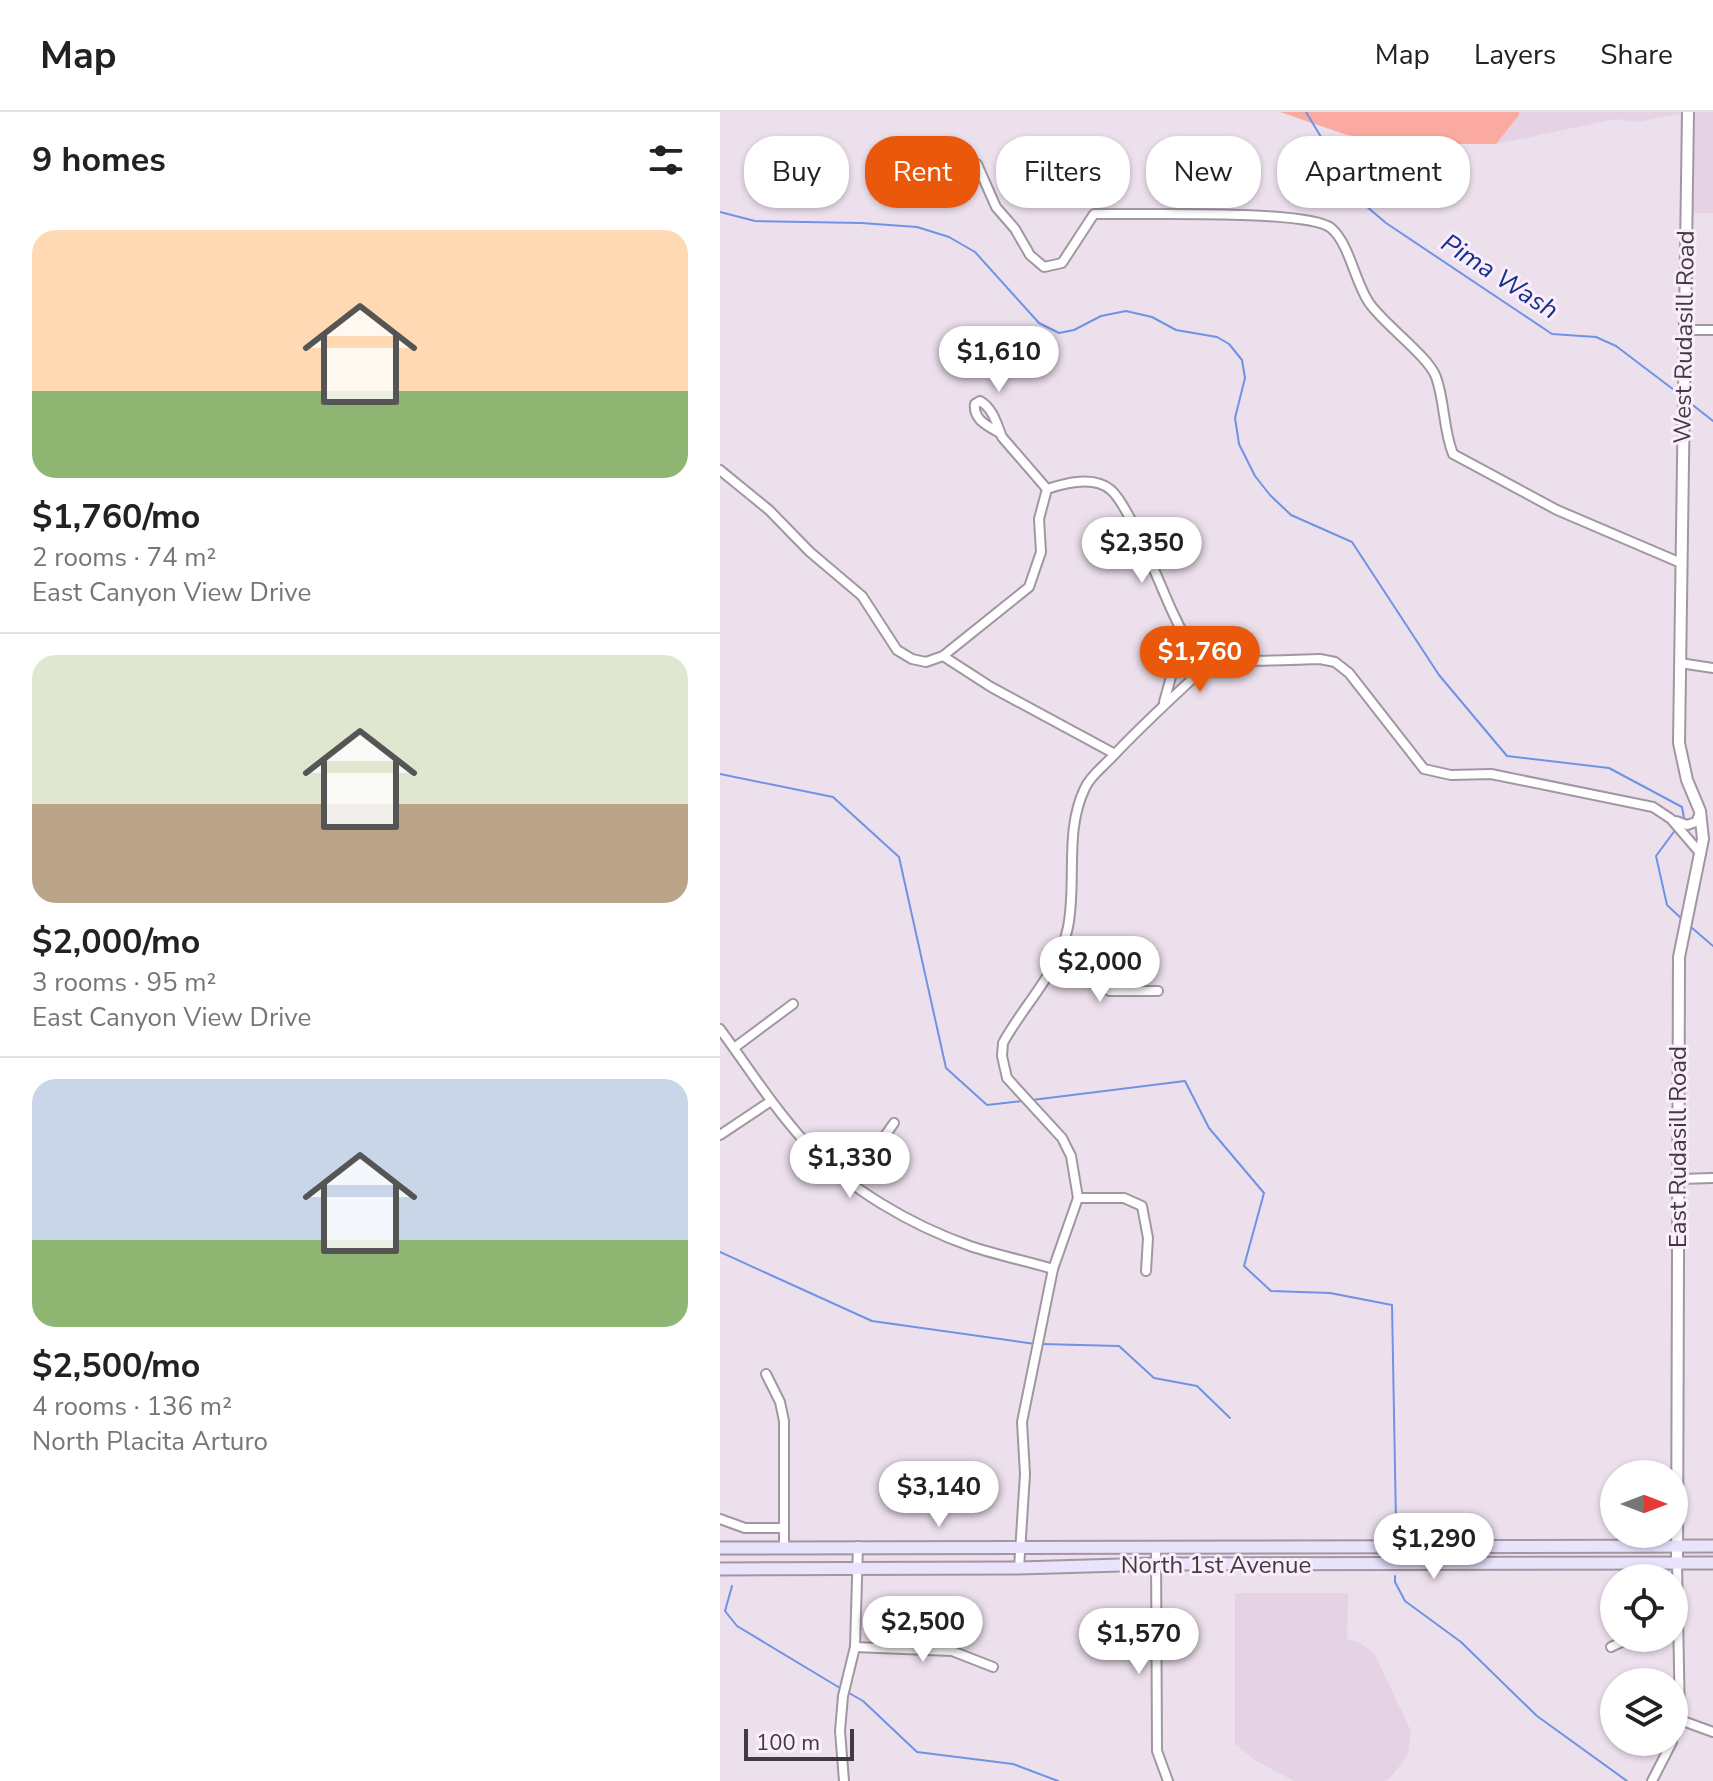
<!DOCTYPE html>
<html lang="en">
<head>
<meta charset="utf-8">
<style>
  :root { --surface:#fff; --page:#f2f2f2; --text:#222; --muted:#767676; --line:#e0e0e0; --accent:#ea580c }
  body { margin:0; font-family:"Nunito Sans",sans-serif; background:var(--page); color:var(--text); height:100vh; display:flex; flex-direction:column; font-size:30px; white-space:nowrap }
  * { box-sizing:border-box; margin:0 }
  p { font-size:26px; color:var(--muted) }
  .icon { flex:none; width:44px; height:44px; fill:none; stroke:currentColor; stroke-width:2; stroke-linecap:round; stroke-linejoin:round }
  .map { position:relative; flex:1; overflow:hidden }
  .panel { display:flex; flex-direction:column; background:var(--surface); width:720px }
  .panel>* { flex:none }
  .top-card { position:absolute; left:24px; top:24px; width:760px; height:72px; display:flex; gap:16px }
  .needle { width:52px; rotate:90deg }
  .controls { position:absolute; left:880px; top:1348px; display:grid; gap:16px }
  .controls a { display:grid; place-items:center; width:88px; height:88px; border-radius:50%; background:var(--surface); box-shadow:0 2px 6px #0004; font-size:40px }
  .scale { position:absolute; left:24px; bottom:20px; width:110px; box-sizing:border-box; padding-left:8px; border:4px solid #403b40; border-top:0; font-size:22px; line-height:28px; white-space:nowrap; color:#403b40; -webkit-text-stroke:6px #fbedfb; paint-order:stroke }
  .price { position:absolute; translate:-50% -68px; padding:0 18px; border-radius:28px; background:#fff; color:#222; font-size:26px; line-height:52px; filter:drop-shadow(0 2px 4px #0008) }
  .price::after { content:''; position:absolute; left:50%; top:48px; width:24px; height:18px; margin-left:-12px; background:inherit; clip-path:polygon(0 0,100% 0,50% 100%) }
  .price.current { background:var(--accent); color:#fff }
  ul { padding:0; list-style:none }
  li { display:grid; align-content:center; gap:16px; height:424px; padding:0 32px }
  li+li { border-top:2px solid var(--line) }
  li span { display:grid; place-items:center; height:248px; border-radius:24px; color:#555 }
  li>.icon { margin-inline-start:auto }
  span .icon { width:144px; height:144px; fill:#fffc; stroke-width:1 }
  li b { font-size:34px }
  h2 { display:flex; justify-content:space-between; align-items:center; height:96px; padding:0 32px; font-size:34px }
  .chip { padding:0 28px; border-radius:32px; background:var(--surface); box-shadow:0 2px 6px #0004; font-size:28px; line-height:72px }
  .chip.current { background:var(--accent); color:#fff }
  header { display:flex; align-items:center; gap:48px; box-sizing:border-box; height:112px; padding:0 40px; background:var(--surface); border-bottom:2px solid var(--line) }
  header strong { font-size:38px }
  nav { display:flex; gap:44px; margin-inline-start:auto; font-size:28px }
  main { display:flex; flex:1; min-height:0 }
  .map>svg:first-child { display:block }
  .built { fill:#e5d3e5 }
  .green { fill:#fbaaa1 }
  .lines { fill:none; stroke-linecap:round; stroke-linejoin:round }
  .stream { stroke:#6e93e5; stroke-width:2 }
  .minor-casing { stroke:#a396a3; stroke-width:12 }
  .tertiary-casing { stroke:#a396a3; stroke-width:14 }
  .secondary-casing { stroke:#a396a3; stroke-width:15 }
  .minor { stroke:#fff; stroke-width:8 }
  .tertiary { stroke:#fff; stroke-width:10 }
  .secondary { stroke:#e9e3fc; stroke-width:11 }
  .labels { text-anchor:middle; stroke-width:6; stroke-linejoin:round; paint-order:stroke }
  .street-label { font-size:24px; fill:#403b40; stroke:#fbedfb }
  .water-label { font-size:26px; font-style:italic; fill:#123290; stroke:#fbedfb }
</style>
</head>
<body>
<header>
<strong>Map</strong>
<nav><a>Map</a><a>Layers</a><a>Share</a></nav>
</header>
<main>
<section class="panel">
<h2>9 homes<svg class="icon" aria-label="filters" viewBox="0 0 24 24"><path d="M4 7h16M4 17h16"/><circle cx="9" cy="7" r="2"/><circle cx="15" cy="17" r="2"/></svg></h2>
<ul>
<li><span style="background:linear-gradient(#ffd9b3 65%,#8fb573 0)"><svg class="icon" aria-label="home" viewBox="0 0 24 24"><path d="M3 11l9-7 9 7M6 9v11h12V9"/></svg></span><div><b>$1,760/mo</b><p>2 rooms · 74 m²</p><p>East Canyon View Drive</p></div></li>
<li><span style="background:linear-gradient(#dfe7d0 60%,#b9a48a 0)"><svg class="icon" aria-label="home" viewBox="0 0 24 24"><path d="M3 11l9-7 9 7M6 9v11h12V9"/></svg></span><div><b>$2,000/mo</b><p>3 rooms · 95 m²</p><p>East Canyon View Drive</p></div></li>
<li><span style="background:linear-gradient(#c9d6e8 65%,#8fb573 0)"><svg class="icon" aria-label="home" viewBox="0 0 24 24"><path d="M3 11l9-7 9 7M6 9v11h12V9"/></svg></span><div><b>$2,500/mo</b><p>4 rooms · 136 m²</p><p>North Placita Arturo</p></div></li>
</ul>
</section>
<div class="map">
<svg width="993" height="1669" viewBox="0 0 993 1669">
  <rect width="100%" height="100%" fill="#ede0ed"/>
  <g class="built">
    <path d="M799,0h162v2l-45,8 -20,-3 -120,25 23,-29z"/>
    <path d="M972,0h21v101h-23z"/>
    <path d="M515,1481h113l-1,46 12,3 15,11 37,78 -3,24 -18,23 -4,3h-92l-38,-20 -21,-17z"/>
  </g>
  <path class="green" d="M560,0h239v3l-23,29h-83l-66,-9z"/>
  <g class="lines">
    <g class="stream">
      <path d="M586,0l53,88 27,23 166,111 44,3 20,9 62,47"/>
      <path d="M0,100l35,9 106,2 56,4 32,10 26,15 64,71 20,10 15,-3 27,-14 25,-5 26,6 24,13 41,7 12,7 13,16 3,18 -10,40 4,26 16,32 15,19 21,20 61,27 87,133 68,81 102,12 73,39 2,11 -2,2"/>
      <path d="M969,290l24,19"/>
      <path d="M0,662l113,23 66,60 47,211 41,37 35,-4"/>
      <path d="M956,717l-20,27 11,49 16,15"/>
      <path d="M971,815l22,19"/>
      <path d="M312,988l153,-19 24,47 55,65 -20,73 27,25 59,2 62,12 4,218"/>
      <path d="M0,1140l152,69 163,23"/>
      <path d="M321,1232l78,2 35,32 43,8 33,32"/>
      <path d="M675,1464v6l10,19 56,41 76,74 90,65"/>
      <path d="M12,1474l-7,25 12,15 103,62"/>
      <path d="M129,1581l14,8 54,51 96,12 45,17"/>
    </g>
    <g class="minor-casing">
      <g id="minor">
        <path d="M257,52l19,43 19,22 15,26 14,12 18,-4 32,-49c40,1 213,-5 237,14 19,16 24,56 39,76 15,21 59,53 66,73 9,25 7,52 17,77l104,56 124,53"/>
        <path d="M966,218h27"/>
        <path d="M280,321c-12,-7 -27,-13 -25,-29l5,-3c13,7 17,24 22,36l45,52"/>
        <path d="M0,358l49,40 41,42 52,44 35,54 15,9 14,3 17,-6 86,-69 12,-35 -2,-33 8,-30c18,-6 47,-14 64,1 19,17 49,95 61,121 7,14 14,33 27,41 20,14 94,7 121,7l15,3 14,11 75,96 27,6 40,-1 162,33 18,12 30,35"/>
        <path d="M223,544l48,31 124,67"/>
        <path d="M960,551l33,5"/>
        <path d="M444,590l19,-68"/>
        <path d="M956,709l11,4 9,-3 4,-9"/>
        <path d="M334,854l56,25h48"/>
        <path d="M0,917c28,38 53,78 85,113 43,47 106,83 165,104 27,9 56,15 83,23"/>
        <path d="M14,936l59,-44"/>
        <path d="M0,1023l51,-34"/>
        <path d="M959,1067l34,-1"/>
        <path d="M132,1070l42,-59"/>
        <path d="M358,1086h46l18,8 6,32 -2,33"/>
        <path d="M46,1262l14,28 4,19v126"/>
        <path d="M0,1407l25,9h39"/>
        <path d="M436,1434l1,205 11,30"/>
        <path d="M299,1456l6,-94 -3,-52 31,-153 25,-71 -7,-42 -9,-18 -55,-60 -5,-22 1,-13c21,-39 56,-71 65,-116 9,-46 -4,-96 17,-139 5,-12 19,-22 28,-32 32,-34 66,-65 101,-97"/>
        <path d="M135,1535l97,4 41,16"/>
        <path d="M891,1535l15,-7 22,-2"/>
        <path d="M960,1608l33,12"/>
        <path d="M954,1624l6,-16 -3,-157"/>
        <path d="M124,1669l-4,-50 3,-35 12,-49 3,-101"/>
        <path d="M932,1669l20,-39"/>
      </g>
    </g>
    <g class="tertiary-casing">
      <path id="tertiary" d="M957,1451l2,-606 24,-118 -3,-28 -13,-31 -8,-37 9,-631"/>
    </g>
    <g class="secondary-casing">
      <g id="secondary">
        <path d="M0,1436l993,-2"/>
        <path d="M0,1457l299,-1 136,-4 558,-1"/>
      </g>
    </g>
    <use href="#minor" class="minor"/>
    <use href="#tertiary" class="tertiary"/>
    <use href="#secondary" class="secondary"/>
  </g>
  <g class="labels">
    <g class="street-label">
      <text transform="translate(964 225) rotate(-89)" y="8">West Rudasill Road</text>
      <text transform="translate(958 1035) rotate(-90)" y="8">East Rudasill Road</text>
      <text x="496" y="1461">North 1st Avenue</text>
    </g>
    <g class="water-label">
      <text transform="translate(780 164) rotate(33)" y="9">Pima Wash</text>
    </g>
  </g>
</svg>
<div class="controls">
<a><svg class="needle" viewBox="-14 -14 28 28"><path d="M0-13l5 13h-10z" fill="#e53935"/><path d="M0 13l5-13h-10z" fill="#767676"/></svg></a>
<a><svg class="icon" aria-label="locate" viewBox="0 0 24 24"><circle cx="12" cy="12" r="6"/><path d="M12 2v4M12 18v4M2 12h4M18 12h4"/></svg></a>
<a><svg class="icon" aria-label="layers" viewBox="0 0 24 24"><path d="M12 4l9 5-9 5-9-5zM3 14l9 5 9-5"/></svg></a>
</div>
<div class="scale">100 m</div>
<b class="price" style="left:279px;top:282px">$1,610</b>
<b class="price" style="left:422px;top:473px">$2,350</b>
<b class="price current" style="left:480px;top:582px">$1,760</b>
<b class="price" style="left:380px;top:892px">$2,000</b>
<b class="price" style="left:130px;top:1088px">$1,330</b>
<b class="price" style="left:219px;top:1417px">$3,140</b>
<b class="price" style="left:714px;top:1469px">$1,290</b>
<b class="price" style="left:203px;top:1552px">$2,500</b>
<b class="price" style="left:419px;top:1564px">$1,570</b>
<div class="top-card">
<a class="chip">Buy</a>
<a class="chip current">Rent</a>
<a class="chip">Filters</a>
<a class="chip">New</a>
<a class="chip">Apartment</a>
</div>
</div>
</main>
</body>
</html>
